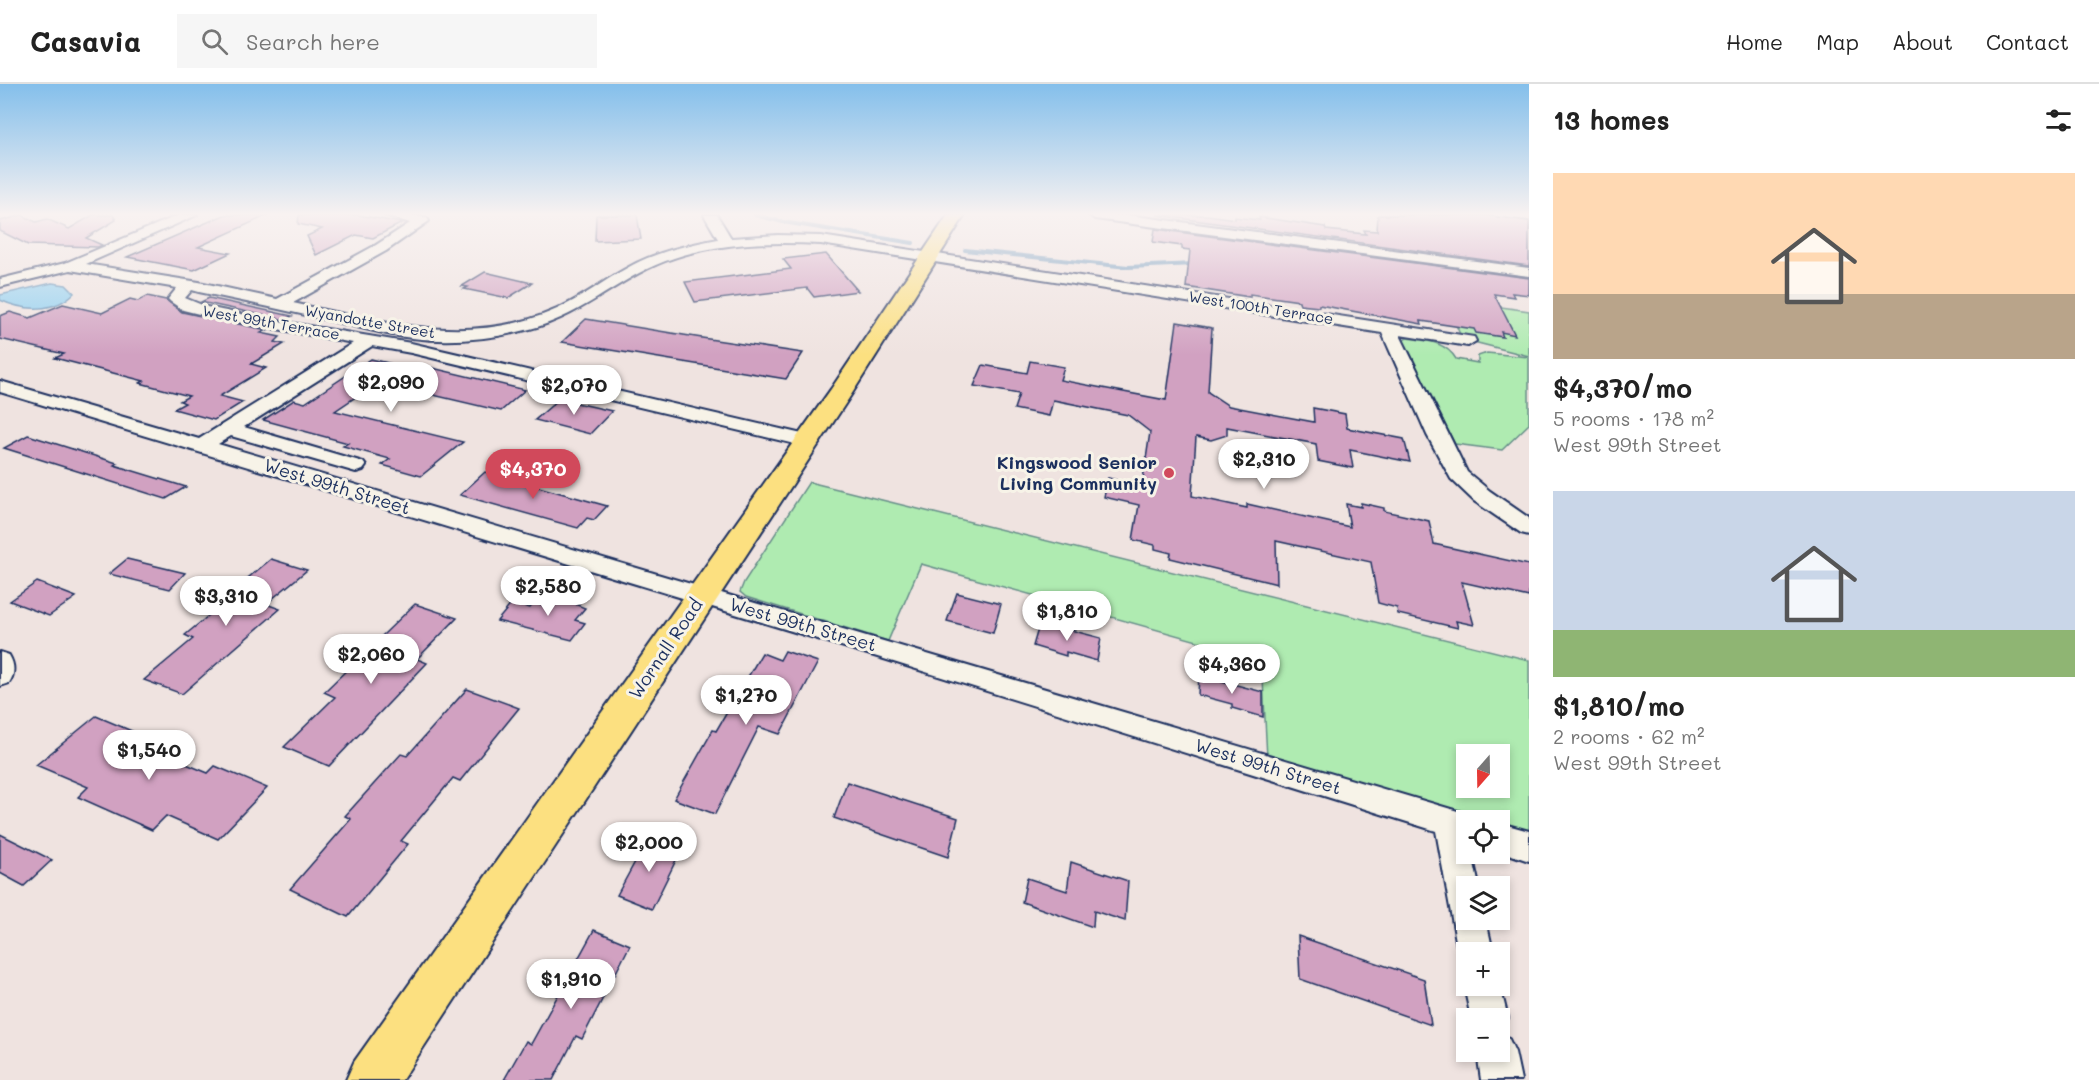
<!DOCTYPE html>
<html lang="en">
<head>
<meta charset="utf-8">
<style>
  :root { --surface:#fff; --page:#f6f6f6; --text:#222; --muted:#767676; --line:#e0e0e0; --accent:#d1495b }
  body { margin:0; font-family:Mali,sans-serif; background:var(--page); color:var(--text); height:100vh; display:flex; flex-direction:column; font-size:22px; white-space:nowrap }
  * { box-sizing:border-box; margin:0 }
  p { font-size:20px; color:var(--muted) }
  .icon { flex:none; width:33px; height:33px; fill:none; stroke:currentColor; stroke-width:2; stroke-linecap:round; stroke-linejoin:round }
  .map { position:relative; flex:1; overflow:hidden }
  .side { display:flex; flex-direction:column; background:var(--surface); width:570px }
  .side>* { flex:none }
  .needle { width:39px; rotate:200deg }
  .controls { position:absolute; left:1456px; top:660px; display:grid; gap:12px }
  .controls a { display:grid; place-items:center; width:54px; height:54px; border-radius:0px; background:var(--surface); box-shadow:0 3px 9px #0003; font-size:30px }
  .price { position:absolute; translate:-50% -51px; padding:0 14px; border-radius:21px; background:#fff; color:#222; font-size:20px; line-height:39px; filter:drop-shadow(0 2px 3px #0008) }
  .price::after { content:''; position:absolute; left:50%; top:36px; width:18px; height:14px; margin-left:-9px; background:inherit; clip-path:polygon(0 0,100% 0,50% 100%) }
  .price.active { background:var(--accent); color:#fff }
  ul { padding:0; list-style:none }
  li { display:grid; align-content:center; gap:12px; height:318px; padding:0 24px }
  li span { display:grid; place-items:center; height:186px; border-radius:0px; color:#555 }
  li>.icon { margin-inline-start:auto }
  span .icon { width:108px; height:108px; fill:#fffc; stroke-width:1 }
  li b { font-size:26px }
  h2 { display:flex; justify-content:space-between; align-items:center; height:72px; padding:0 24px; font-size:26px }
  header { display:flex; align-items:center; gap:36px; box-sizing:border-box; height:84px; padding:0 30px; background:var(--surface); border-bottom:2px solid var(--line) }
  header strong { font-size:28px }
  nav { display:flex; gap:33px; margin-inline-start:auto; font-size:21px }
  .search { width:420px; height:54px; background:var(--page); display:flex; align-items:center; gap:15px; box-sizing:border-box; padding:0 21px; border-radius:0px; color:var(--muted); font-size:22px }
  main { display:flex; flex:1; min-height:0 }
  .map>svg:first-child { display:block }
  .green { fill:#afebb1; stroke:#658d88; stroke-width:1.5; fill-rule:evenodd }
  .water { fill:#8fcff0; stroke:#618fb6; stroke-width:1.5 }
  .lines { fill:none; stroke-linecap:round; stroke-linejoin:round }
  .stream { stroke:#618fb6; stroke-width:4 }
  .building { fill:#d1a1c1; stroke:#1b2f5e; stroke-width:1.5 }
  .minor-casing { stroke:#1b2f5e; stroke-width:4 }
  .major-casing { stroke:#1b2f5e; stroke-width:4 }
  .minor { fill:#f7f3e8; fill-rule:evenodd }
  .major { fill:#fce080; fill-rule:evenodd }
  .poi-dot { fill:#d1495b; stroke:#f7f3e8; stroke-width:2 }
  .labels { text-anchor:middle; stroke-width:6; stroke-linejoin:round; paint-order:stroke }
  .far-street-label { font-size:15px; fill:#1b2f5e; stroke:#f7f3e8 }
  .poi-label { font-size:18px; font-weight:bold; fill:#1b2f5e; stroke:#f7f3e8; text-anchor:end }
  .street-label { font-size:18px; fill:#1b2f5e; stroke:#f7f3e8 }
</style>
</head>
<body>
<header>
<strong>Casavia</strong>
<div class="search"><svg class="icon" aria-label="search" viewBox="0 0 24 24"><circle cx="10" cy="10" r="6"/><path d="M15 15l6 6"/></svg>Search here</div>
<nav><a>Home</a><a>Map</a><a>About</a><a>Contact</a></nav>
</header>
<main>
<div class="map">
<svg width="1529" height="996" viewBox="0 0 1529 996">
  <rect width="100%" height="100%" fill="#efe3e0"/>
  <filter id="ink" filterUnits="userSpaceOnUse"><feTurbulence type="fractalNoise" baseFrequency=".0167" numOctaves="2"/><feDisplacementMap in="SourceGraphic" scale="12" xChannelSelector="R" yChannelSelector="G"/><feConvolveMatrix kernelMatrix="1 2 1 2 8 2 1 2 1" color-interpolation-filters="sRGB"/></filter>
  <g filter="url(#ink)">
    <g class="green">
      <path d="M1445,215l84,12v45l-67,-17z"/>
      <path d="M1407,254c19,3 38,3 49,21l22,4v-7l9,-3 42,4v67l-27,26 -47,-6 -53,-103z"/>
      <path d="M809,398l720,178v176l-29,-9v-7h-22l-211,-62 -5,-99 -341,-95 -33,77 -142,-44 -6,-5 4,-10zM1467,670h33v34h-33z"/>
    </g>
    <path class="water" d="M52,199l14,2 8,8c-20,20 -50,18 -74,7v-5z"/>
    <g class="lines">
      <g class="stream">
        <path d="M755,131l28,7 130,21"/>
        <path d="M965,166l163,17 66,-3"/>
      </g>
    </g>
    <g class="building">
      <path d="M22,131l14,7 11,-3 22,10 24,-14h20l3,5 -30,18 16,7 -4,2 -70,-2 -28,-14v-10z"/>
      <path d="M224,131h44l-70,32 32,6 -36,17 -67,-13z"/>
      <path d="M299,131h60l43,8 -29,15 -17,-3 -40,20 -9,-19 15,-7 -24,-5z"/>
      <path d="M596,131h41l4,24 -46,2z"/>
      <path d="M1157,131h51l27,4v-2l25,3 -1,-3 66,10 1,3 40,4 -2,-4 13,1 1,-16h104l47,6v45z"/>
      <path d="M1155,145l374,49v17l-17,-2 2,4 -20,-3 21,41 -14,-3 2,5 -27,-4 -2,-4 -53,-8 1,3 -103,-19v2l-19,-2 -1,-4 -49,-7v3l-64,-10 4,-37 -8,-1v-3l-29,-4z"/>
      <path d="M826,170l32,37 -44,6 -7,-9 -112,14 -10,-20 106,-13 -8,-10z"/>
      <path d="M485,188l47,11 -24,15 -44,-9 4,-2 -6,-1z"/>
      <path d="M147,212l19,4 16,12 85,18 -6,3 19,4 -5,5 9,2 -33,20 15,4 -46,28 23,6 -29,18 -40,-11 11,-6 -5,-2 9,-5 -49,-13 4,-2 -89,-23 9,-4 -64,-15v-23l10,-4 20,6 33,-14 39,9 28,-14 8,2z"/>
      <path d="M209,214l83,18 -7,4 -84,-18z"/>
      <path d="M586,235l116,19 101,15 -17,26 -224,-37z"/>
      <path d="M1177,238l35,6 -4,64 21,14 85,16 -1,-14 32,6 2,14 57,11 6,23 -60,-12 3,18 -35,-7 -2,-17 -89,-17v8l-16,5 -15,-3 -4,59 55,12v-4l103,23 -4,-23 15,3v-4l23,5v3l45,10 5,23 95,21v32l-67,-15 12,43 -18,-4 2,7 -60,-14 -1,-6 -19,-5 -7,-41 -95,-21 1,43 -107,-26 1,-5 -16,-4v-4l-22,-5 6,-35 -35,-8 4,-19 34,8 8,-54 -22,-17 -75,-15 -4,16 -35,-7 5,-15 -45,-8 9,-21 44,8 3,-12 34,6 -4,13 106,20z"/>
      <path d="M371,275l47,11 6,-4 101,24 -24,21 -123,-29 -43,29 128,31 -42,34 -39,-11 8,-6 -47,-13 5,-3 -85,-23 31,-20 11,3z"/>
      <path d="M559,315l53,12 -22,23 -55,-14z"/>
      <path d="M28,351l89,28 -3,2 72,22 -20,12 -162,-51z"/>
      <path d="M485,388l122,34 -13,14 -7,-2 -9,10 -118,-33z"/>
      <path d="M127,475l58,14 -15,16 -61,-15z"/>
      <path d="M271,475l36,11 -41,34 14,5 -98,85 -38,-14 49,-41 -8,-4 52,-43 -5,-1z"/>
      <path d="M37,498l39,15 -27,19 -39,-15z"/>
      <path d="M562,509l20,6 -5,6 8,3 -10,12 10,3 -13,17 -75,-19 15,-18 18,5 4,-5 16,5z"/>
      <path d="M957,509l44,11 -8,29 -46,-12z"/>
      <path d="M415,520l42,14 -40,41 10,4 -98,103 -45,-19 51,-50 -11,-5z"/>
      <path d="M1040,538l61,16 -4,23 -31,-9v4l-33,-10z"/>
      <path d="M785,567l33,11 -38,72 -21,-7 -44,87 -41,-15 39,-69 3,1 46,-78 18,7z"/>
      <path d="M1199,591l64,17v25l-31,-9v-4l-34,-9z"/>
      <path d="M467,605l52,19 -59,73 -7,-3 -52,63 7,3 -60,73 -58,-28 61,-70 -6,-3 56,-62 6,2z"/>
      <path d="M96,632l50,21 -8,7 70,29 7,-7 52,22 -49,51 -52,-23 -14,14 -74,-33 10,-10 -52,-22z"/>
      <path d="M847,698l111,36 -10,39 -114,-39z"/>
      <path d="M0,750l52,26 -28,26 -24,-13z"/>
      <path d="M648,754l33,12 -29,59 -35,-14z"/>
      <path d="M1071,778l57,19 -3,40 -31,-10 -1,16 -71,-25 5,-24 40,13z"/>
      <path d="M594,846l36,15 -48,94 -6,-3 -23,44h-49l22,-39 5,3z"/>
      <path d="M1298,852l126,43 7,46 -131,-46z"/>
    </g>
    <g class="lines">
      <g class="minor-casing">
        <g id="minor">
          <path d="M179,131h18l-111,49 113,18 78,17 99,-54 34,-22 -25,-8h29l13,3 2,3 -43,30 -93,52c89,19 176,45 264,6 25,-11 46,-28 70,-41 28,-16 60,-23 91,-29l-14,-24h13l14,23 47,-3 43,1 653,101 2,4 -8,5 -68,-11 67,137 23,19 39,27v17l-8,-2 -47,-32 -23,-22 -24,-44 -45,-102 -561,-89c-58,-3 -121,-1 -174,25 -40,20 -73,49 -117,60 -38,10 -79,14 -118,9 -28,-3 -57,-12 -84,-18 -44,-10 -86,-19 -129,-28l-7,-2 -7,8 22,9 48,10 156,26 404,94 3,4 -3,4 -7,2 -397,-94 -39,-7 -128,81 119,35 3,4 -3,4 -7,2 -7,-2 -118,-34 -13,8 1260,373 2,3h-13v34h5l7,32h-12v34h19l7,32h-26v14l-3,-2 -6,-12 -22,-121 -552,-172 -884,-267v-11l199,58 154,-96 -142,-26 -28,-7 -12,-8 -3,-3 9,-11 -107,-18 -70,17v-8l65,-16z"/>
          <path d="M1089,131h39l401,53v8l-434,-57z"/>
          <path d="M0,568l9,3c6,10 6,19 0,28l-9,3z"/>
          <path d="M1500,739l29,8v30l-29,-10z"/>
          <path d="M1467,895v7h33l8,32 -6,13 -2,1v-14h-29l-7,-32z"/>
          <path d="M1500,951l9,4 6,13 6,28h-40l-4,-28h23z"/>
        </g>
      </g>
      <g class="major-casing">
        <path id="major" d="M948,131h17l-112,177 -451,688h-56l8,-18 477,-673z"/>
      </g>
      <use href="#minor" class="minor"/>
      <use href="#major" class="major"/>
    </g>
  </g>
  <linearGradient id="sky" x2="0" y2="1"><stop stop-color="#84bfeb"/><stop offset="0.48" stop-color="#f8f2f1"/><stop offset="1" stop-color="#f8f2f1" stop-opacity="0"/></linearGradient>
  <rect width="1529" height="271" fill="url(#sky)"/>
  <circle class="poi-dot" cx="1169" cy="389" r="6"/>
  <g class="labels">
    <g class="far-street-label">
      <text transform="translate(1261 224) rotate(9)" y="5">West 100th Terrace</text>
      <text transform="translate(370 238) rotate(10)" y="5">Wyandotte Street</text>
      <text transform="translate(271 239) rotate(10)" y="5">West 99th Terrace</text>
    </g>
    <g class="poi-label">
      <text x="1157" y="385">Kingswood Senior<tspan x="1157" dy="21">Living Community</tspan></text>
    </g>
    <g class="street-label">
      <text transform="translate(337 403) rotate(17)" y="6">West 99th Street</text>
      <text transform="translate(803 541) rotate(16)" y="6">West 99th Street</text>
      <text transform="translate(666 565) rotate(-56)" y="6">Wornall Road</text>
      <text transform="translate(1268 683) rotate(17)" y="6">West 99th Street</text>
    </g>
  </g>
</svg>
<div class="controls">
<a><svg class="needle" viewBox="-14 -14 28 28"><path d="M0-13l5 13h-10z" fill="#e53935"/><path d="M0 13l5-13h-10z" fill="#767676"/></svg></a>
<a><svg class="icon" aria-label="locate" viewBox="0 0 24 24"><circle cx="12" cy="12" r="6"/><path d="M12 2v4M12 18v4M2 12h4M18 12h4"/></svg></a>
<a><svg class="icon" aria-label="layers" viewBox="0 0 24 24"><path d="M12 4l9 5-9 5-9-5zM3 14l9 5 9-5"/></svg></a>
<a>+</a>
<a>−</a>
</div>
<b class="price" style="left:391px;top:329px">$2,090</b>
<b class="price" style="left:574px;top:332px">$2,070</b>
<b class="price" style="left:1264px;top:406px">$2,310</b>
<b class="price active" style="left:533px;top:416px">$4,370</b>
<b class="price" style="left:548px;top:533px">$2,580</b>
<b class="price" style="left:226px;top:543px">$3,310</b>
<b class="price" style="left:1067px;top:558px">$1,810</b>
<b class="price" style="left:371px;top:601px">$2,060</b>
<b class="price" style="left:1232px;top:611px">$4,360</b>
<b class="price" style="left:746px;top:642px">$1,270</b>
<b class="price" style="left:149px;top:697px">$1,540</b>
<b class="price" style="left:649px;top:789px">$2,000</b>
<b class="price" style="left:571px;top:926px">$1,910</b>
</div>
<section class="side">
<h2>13 homes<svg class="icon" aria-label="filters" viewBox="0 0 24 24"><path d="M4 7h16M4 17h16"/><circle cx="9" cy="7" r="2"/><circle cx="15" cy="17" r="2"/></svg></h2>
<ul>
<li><span style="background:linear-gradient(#ffd9b3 65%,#b9a48a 0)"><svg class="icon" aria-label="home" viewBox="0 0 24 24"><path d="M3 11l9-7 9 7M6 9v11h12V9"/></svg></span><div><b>$4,370/mo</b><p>5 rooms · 178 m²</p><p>West 99th Street</p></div></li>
<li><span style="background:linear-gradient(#c9d6e8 75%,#8fb573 0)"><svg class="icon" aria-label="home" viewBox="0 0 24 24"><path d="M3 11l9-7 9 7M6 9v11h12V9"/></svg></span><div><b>$1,810/mo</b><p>2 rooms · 62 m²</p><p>West 99th Street</p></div></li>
</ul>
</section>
</main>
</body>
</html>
